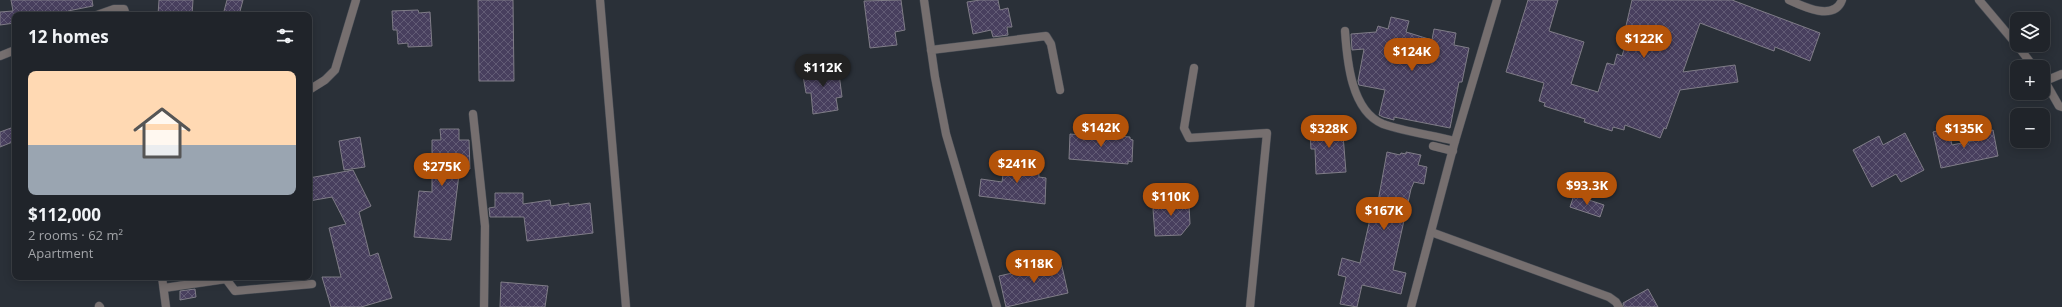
<!DOCTYPE html>
<html lang="en">
<head>
<meta charset="utf-8">
<style>
  :root { --surface:#20242a; --page:#282c32; --text:#f1f3f6; --muted:#a2a4a8; --line:#3d4147; --accent:#b45309 }
  body { margin:0; font-family:"Open Sans",sans-serif; background:var(--page); color:var(--text); height:100vh; display:flex; flex-direction:column; font-size:15px; white-space:nowrap }
  * { box-sizing:border-box; margin:0 }
  p { font-size:13px; color:var(--muted) }
  .icon { flex:none; width:22px; height:22px; fill:none; stroke:currentColor; stroke-width:2; stroke-linecap:round; stroke-linejoin:round }
  .map { position:relative; flex:1; overflow:hidden }
  .side { position:absolute; left:12px; top:12px; width:300px; height:268px; display:flex; flex-direction:column; background:var(--surface); border-radius:8px; box-shadow:0 2px 10px #0003,0 0 0 1px var(--line) }
  .side>* { flex:none }
  .buttons { position:absolute; left:2010px; top:12px; display:grid; gap:8px }
  .buttons a { display:grid; place-items:center; width:40px; height:40px; border-radius:8px; background:var(--surface); box-shadow:0 2px 10px #0003,0 0 0 1px var(--line); font-size:20px }
  .price { position:absolute; translate:-50% -34px; padding:0 9px; border-radius:14px; background:var(--accent); color:#fff; font-size:13px; line-height:26px; filter:drop-shadow(0 1px 2px #0008) }
  .price::after { content:''; position:absolute; left:50%; top:24px; width:12px; height:9px; margin-left:-6px; background:inherit; clip-path:polygon(0 0,100% 0,50% 100%) }
  .price.current { background:#222; color:#fff }
  ul { padding:0; list-style:none }
  li { display:grid; align-content:center; gap:8px; height:212px; padding:0 16px }
  li span { display:grid; place-items:center; height:124px; border-radius:8px; color:#555 }
  li>.icon { margin-inline-start:auto }
  span .icon { width:72px; height:72px; fill:#fffc; stroke-width:1 }
  li b { font-size:17px }
  h2 { display:flex; justify-content:space-between; align-items:center; height:48px; padding:0 16px; font-size:17px }
  .map>svg:first-child { display:block }
  .building { fill:url(#building-cross-hatch); stroke:#7f7c87 }
  .lines { fill:none; stroke-linecap:round; stroke-linejoin:round }
  .lane-casing { stroke:#484d55; stroke-width:9 }
  .street-casing { stroke:#484d55; stroke-width:9 }
  .lane { stroke:#766f6f; stroke-width:8 }
  .street { stroke:#766f6f; stroke-width:8 }
</style>
</head>
<body>
<div class="map">
<svg width="2062" height="307" viewBox="0 0 2062 307">
  <defs>
    <pattern id="building-cross-hatch" width="8" height="8" patternUnits="userSpaceOnUse"><rect width="8" height="8" fill="#483f5e"/><path d="M0 0l8 8M0 8l8-8" fill="none" stroke="#625b75"/></pattern>
  </defs>
  <rect width="100%" height="100%" fill="#2a3038"/>
  <g class="building">
    <path d="M11,0h81l1,6 -25,5 1,4h-54v8l-15,2v-13l13,-1z"/>
    <path d="M159,0h34l-1,15h-34z"/>
    <path d="M227,0h16l-4,15h-16z"/>
    <path d="M478,0h35l1,81h-35z"/>
    <path d="M901,0l4,30 -10,2 2,13 -27,3 -6,-47z"/>
    <path d="M980,0h18l2,10 8,-2 4,19h-5l1,8 -15,2 -2,-7 -18,4 -6,-32z"/>
    <path d="M1528,0h30l-9,31 35,11 -13,42 27,8 9,-29 7,2 3,-11 5,2 9,-29 -5,-1 6,-26h100l88,33 -10,28 -35,-14 -1,4 -74,-28 -17,49 52,-7 3,17 -58,8 -14,39 -2,-1 -4,10 -35,-13 -1,5 -11,-3 -1,4 -28,-9 1,-3 -41,-13 1,-3 -6,-2 5,-18 -38,-11z"/>
    <path d="M418,10l1,3 11,-1 2,34 -24,1v-4l-10,1 -1,-14h-4l-1,-19z"/>
    <path d="M1391,17l18,4 -3,11 26,8 2,-11 22,4 -2,12 15,3 -7,34h-3l-9,46 -56,-11v3l-11,-3 -4,-2 6,-25 -26,-5 -1,-4 6,-32 -12,1 -1,-16 25,-2 2,-6 10,3z"/>
    <path d="M838,66l4,31 -6,1 2,12 -25,4 -2,-21h-5l-4,-23z"/>
    <path d="M1325,123h17l4,49 -30,2 -1,-25h-4l-1,-16 16,-1z"/>
    <path d="M11,128l4,13 -15,6v-15z"/>
    <path d="M1948,128l4,17 25,-5 -1,-6 17,-4 5,26 -57,12 -8,-36z"/>
    <path d="M440,129h19v11h10l1,29h-9v5h-2l-8,66 -37,-3 5,-46 13,1v-52h9z"/>
    <path d="M1092,131l25,2v3l13,1v2l3,1 -1,22 -4,-1v3l-59,-5 1,-25 20,2z"/>
    <path d="M1905,133l19,37 -23,12 -5,-8 -24,13 -19,-37 26,-14 4,9z"/>
    <path d="M360,137l5,30 -21,3 -5,-29z"/>
    <path d="M1387,152l13,3 1,-2 5,1v-2l15,3 -3,10 9,2 -3,17 -10,-2 -3,7 -18,81 13,3 -5,21 -39,-9 -5,22 -17,-3 6,-27 -8,-2 4,-17 18,5 13,-57 4,1z"/>
    <path d="M1005,160l33,3 1,14 7,1 -1,26 -66,-8 2,-17 21,3z"/>
    <path d="M353,170l18,36 -12,6 11,44 8,-3 14,45 -31,9h-30l-9,-30h19l-12,-49 17,-4 -14,-27 -23,4v-23z"/>
    <path d="M495,193h28v11l27,-4 1,6 18,-3v3l21,-3 3,30 -66,8 -3,-24h-34l-1,-9 6,-1z"/>
    <path d="M1574,195l30,10 -4,12 -30,-10z"/>
    <path d="M1157,197h25l1,8h6l1,19 -9,11 -26,1 -2,-27 4,-5z"/>
    <path d="M1061,262l7,31 -62,14 -7,-31z"/>
    <path d="M179,277h15v1l-15,2z"/>
    <path d="M501,282l47,4 -3,21h-45z"/>
    <path d="M195,289l1,8 -16,3v-9z"/>
    <path d="M1648,289l10,18h-34l-1,-4z"/>
  </g>
  <g class="lines">
    <g class="lane-casing">
      <g id="lane">
        <path d="M1979,0l38,45"/>
        <path d="M2017,45l17,22"/>
        <path d="M2043,78l16,28 3,1"/>
        <path d="M2045,81l17,-7"/>
        <path d="M473,114l12,112 -1,81"/>
        <path d="M1433,146l20,5"/>
        <path d="M1431,232l178,65 7,5 3,5"/>
      </g>
    </g>
    <g class="street-casing">
      <g id="street">
        <path d="M600,0l26,307"/>
        <path d="M924,0l11,77 11,57 51,173"/>
        <path d="M1789,0c13,6 45,22 53,0"/>
        <path d="M97,15l17,-6h10l2,6"/>
        <path d="M1345,31c2,29 6,80 38,93 23,8 49,11 72,17"/>
        <path d="M931,50l115,-14 5,8 9,46"/>
        <path d="M0,56l15,-6"/>
        <path d="M1194,68l-10,60 5,10 78,-5 -17,174"/>
        <path d="M309,90l16,-10 10,-10 21,-70"/>
        <path d="M162,277l4,30"/>
        <path d="M164,288l62,-9 9,12 77,-7"/>
        <path d="M99,306l1,1"/>
        <path d="M1411,307l44,-166 42,-141"/>
      </g>
    </g>
    <use href="#lane" class="lane"/>
    <use href="#street" class="street"/>
  </g>
</svg>
<div class="buttons">
<a><svg class="icon" aria-label="layers" viewBox="0 0 24 24"><path d="M12 4l9 5-9 5-9-5zM3 14l9 5 9-5"/></svg></a>
<a>+</a>
<a>−</a>
</div>
<b class="price" style="left:1644px;top:59px">$122K</b>
<b class="price" style="left:1412px;top:72px">$124K</b>
<b class="price current" style="left:823px;top:88px">$112K</b>
<b class="price" style="left:1101px;top:148px">$142K</b>
<b class="price" style="left:1329px;top:149px">$328K</b>
<b class="price" style="left:1964px;top:149px">$135K</b>
<b class="price" style="left:1017px;top:184px">$241K</b>
<b class="price" style="left:442px;top:187px">$275K</b>
<b class="price" style="left:1587px;top:206px">$93.3K</b>
<b class="price" style="left:1171px;top:217px">$110K</b>
<b class="price" style="left:1384px;top:231px">$167K</b>
<b class="price" style="left:1034px;top:284px">$118K</b>
<section class="side">
<h2>12 homes<svg class="icon" aria-label="filters" viewBox="0 0 24 24"><path d="M4 7h16M4 17h16"/><circle cx="9" cy="7" r="2"/><circle cx="15" cy="17" r="2"/></svg></h2>
<ul>
<li><span style="background:linear-gradient(#ffd9b3 60%,#9aa5b1 0)"><svg class="icon" aria-label="home" viewBox="0 0 24 24"><path d="M3 11l9-7 9 7M6 9v11h12V9"/></svg></span><div><b>$112,000</b><p>2 rooms · 62 m²</p><p>Apartment</p></div></li>
</ul>
</section>
</div>
</body>
</html>
